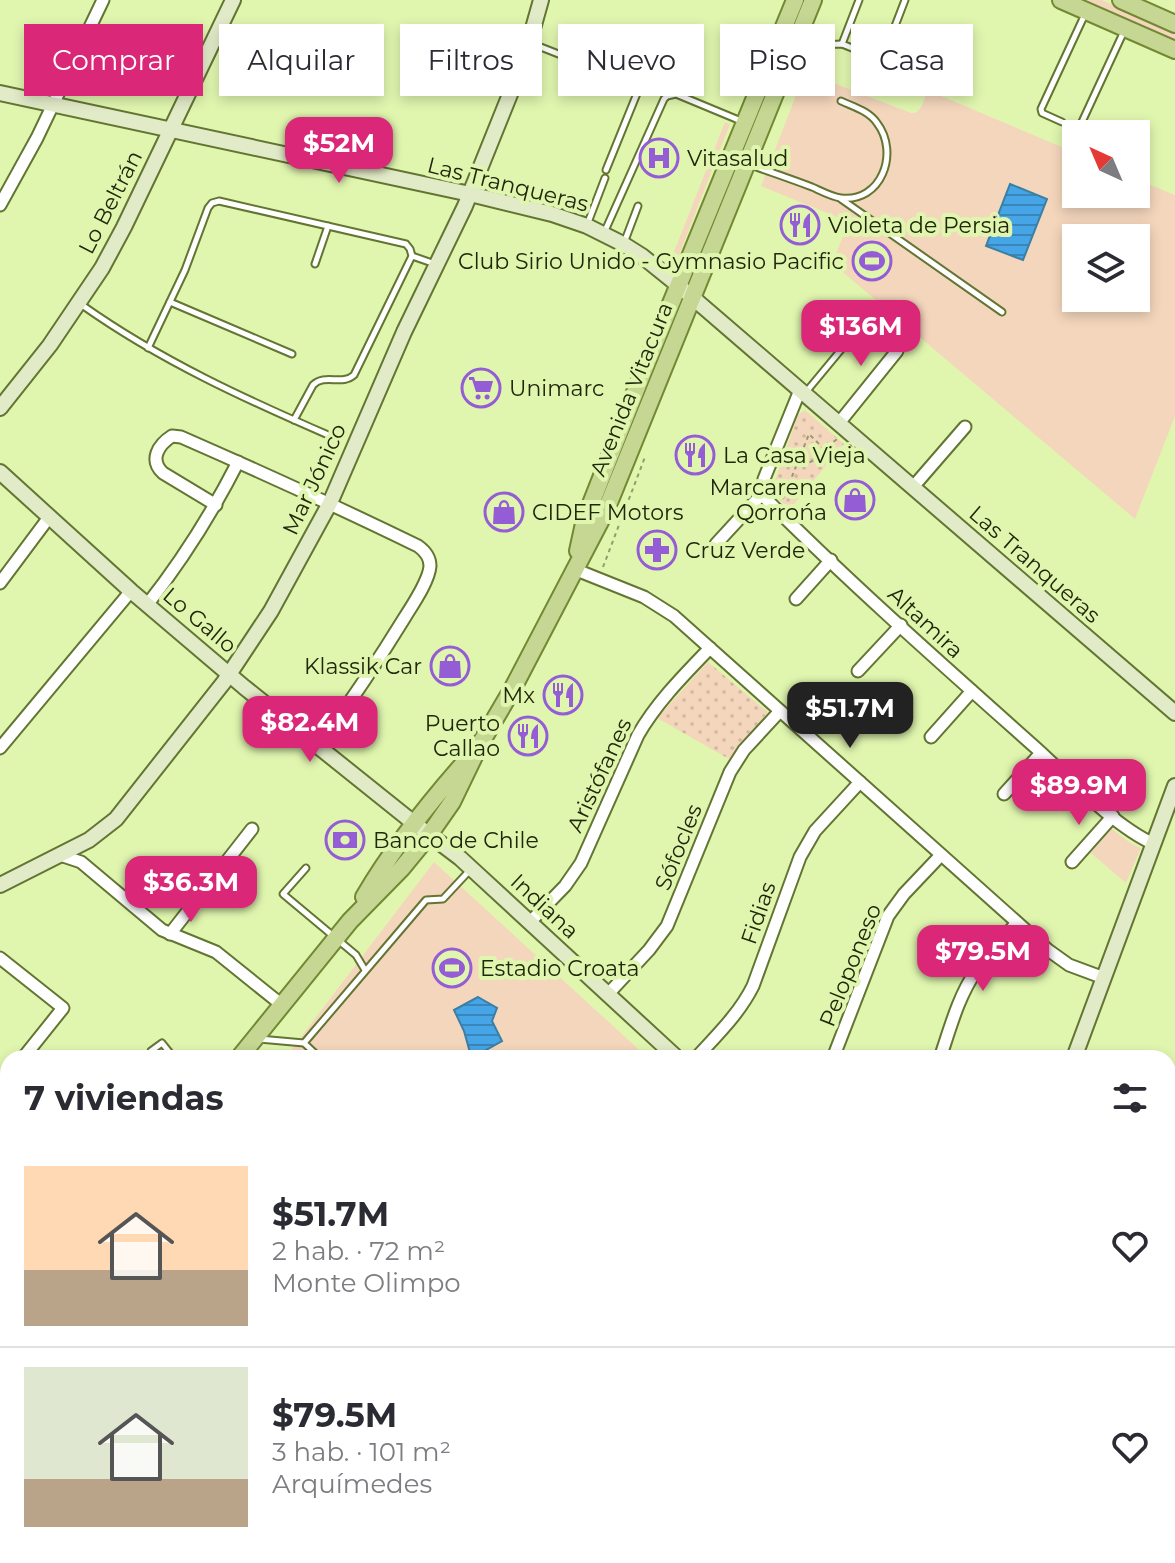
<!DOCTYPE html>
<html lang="es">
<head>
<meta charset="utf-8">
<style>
  :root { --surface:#fff; --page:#f7f7f7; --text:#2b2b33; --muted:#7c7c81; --line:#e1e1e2; --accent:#db2777 }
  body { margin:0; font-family:Montserrat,sans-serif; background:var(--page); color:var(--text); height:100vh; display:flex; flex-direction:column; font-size:30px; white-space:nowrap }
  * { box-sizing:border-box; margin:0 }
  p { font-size:26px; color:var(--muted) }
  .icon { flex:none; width:44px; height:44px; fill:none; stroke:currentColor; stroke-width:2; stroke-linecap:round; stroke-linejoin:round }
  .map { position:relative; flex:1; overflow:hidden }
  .details { position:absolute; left:0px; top:1050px; width:1176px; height:514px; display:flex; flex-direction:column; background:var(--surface); border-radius:24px 24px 0 0; box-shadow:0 4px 12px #0003 }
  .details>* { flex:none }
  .top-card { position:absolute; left:24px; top:24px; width:1128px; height:72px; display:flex; gap:16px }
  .needle { width:52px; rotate:316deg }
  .tools { position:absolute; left:1062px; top:120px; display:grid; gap:16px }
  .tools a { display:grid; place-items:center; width:88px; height:88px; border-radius:0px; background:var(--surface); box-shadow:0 4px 12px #0003; font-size:40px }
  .price { position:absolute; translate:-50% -68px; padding:0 18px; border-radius:16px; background:var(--accent); color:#fff; font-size:26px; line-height:52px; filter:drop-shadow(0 2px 4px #0008) }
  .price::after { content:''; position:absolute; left:50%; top:48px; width:24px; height:18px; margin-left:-12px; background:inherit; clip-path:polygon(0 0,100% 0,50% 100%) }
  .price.selected { background:#222; color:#fff }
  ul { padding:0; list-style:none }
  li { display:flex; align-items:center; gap:24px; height:200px; padding:0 24px }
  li+li { border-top:2px solid var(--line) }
  li span { display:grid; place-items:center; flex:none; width:224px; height:160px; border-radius:0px; color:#555 }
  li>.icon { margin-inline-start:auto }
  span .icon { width:96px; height:96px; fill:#fffc; stroke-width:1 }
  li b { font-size:34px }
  h2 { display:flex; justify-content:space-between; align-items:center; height:96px; padding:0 24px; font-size:34px }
  .chip { padding:0 28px; border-radius:0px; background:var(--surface); box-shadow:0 4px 12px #0003; font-size:28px; line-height:72px }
  .chip.selected { background:var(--accent); color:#fff }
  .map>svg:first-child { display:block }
  .grass { fill:#f4d6bc; fill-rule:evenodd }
  .park { fill:url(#park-dots) }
  .water { fill:url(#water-rules); stroke:#3b7fa4; stroke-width:2 }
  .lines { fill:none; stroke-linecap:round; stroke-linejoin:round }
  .lane-casing { stroke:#637532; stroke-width:9 }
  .street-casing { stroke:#637532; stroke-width:15 }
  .secondary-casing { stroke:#637532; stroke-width:18 }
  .primary-casing { stroke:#728833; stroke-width:20 }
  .path { stroke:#8f9f6a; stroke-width:2; stroke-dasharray:4 4; stroke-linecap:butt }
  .lane { stroke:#fff; stroke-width:5 }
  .street { stroke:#fff; stroke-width:11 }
  .secondary { stroke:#e2ebc8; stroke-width:14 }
  .primary { stroke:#c5d792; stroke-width:16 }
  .labels { text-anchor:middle; stroke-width:8; stroke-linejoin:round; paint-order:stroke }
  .poi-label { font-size:22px; fill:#20270b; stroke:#e0f6af; text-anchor:start }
  .street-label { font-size:22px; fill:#20270b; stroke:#e0f6af }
</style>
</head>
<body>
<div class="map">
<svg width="1175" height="1563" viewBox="0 0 1175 1563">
  <defs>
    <pattern id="park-dots" width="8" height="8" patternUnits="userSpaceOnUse" patternTransform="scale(2)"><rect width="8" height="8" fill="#f4d6bc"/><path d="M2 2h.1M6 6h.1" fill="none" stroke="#d1b8a0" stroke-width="1.8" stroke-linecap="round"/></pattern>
    <pattern id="water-rules" width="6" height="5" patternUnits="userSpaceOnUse" patternTransform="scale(2)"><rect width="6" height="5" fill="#46a5e6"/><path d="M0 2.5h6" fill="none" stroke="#3a86b9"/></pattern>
  </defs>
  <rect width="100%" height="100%" fill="#e0f6af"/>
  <g class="grass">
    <path d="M1082,0h20l73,33v8z"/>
    <path d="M805,72l106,41c11,1 13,-14 16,-23l149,63v41h60v-15l39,16v221l-40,103 -303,-256 17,-41 -88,-36zM1076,238h60v60h-60z"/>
    <path d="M725,122l5,2 -51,131 -5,-3z"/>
    <path d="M1111,828l18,14 12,6 -15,35 -35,-30z"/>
    <path d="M434,862l214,196h-363z"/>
  </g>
  <g class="park">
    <path d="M805,410l39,34 -54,65 -16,-14 -1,-9 25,-71z"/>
    <path d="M708,662l60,50 -39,47 -72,-41z"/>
    <path d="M1168,1497l7,3v63h-42l2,-7h33z"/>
  </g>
  <g class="water">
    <path d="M1010,184l37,15 -24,61 -37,-14z"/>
    <path d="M478,997l19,11 -5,13 10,20 -25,14 -6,1 -7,-25 -10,-21z"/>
  </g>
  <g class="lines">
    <g class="lane-casing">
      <g id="lane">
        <path d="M533,44l102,40 3,7 -32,79"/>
        <path d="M842,44l17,-44"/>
        <path d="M799,46l43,-2 40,16 23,-60"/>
        <path d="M1062,122l-20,-9 -1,-4 45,-97"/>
        <path d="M1083,134l-2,-4v-6l44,-95"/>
        <path d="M748,164c22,8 43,15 64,23 9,4 20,10 29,11 40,5 59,-45 36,-75 -8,-12 -23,-16 -36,-22"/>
        <path d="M841,199l161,113"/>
        <path d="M587,225l18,-47"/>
        <path d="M604,233l60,-134 3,-3 9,-2 65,27"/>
        <path d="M624,243l14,-37"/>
        <path d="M412,256l23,8"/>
        <path d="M315,264l13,-38"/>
        <path d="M170,302l122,52"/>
        <path d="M82,305c79,56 165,95 253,133"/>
        <path d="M148,348l37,-78 23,-62 4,-5 7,-2 187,43 4,5 2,7 -58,119c-12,11 -29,-2 -41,10l-19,35"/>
        <path d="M806,392l63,-76"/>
        <path d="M306,868l-23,26 73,61 9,15"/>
        <path d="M259,1039l45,4 16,15"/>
        <path d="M304,1043l122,-143 17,-1 28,-30"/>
        <path d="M151,1051l11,-8 12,15"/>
        <path d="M0,1178l8,-10"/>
        <path d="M0,1303l8,-10"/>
        <path d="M0,1390l8,2"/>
        <path d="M0,1409l8,-9"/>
      </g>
    </g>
    <g class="street-casing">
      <g id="street">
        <path d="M0,205l37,-67 66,-138"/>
        <path d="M800,390l-36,89 -2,15 5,6c86,86 178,167 269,248 33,30 78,78 118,96"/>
        <path d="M839,423l58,-72"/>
        <path d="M913,487l52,-60"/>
        <path d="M216,505l-53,-32c-14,-13 -5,-28 9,-37l9,1c80,35 159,71 237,109 7,5 12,11 12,20 -1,15 -17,38 -25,51 -27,44 -56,87 -87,130"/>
        <path d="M716,544l46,-50"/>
        <path d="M574,569l70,28 30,19 374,334 21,15 35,13"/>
        <path d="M0,583l50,-67"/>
        <path d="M796,599l35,-39"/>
        <path d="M147,605c37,-47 64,-90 91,-143"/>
        <path d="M858,671l43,-46"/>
        <path d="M931,737l41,-46"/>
        <path d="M0,748l131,-157"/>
        <path d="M1004,794l37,-41"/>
        <path d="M60,855l21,7 81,68 54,22 66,53"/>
        <path d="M1072,862l41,-46"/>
        <path d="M530,922l35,-36 16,-23 57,-128c19,-33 46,-60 72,-87"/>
        <path d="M170,934l82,-105"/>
        <path d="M0,958l63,50 -40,50"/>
        <path d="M608,994l41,-44 18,-24 63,-154 14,-22 36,-39"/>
        <path d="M696,1058c21,-23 43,-44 57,-72l47,-129 15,-26 45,-49"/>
        <path d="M833,1058l55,-142 16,-22 37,-39"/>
        <path d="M940,1058c10,-29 18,-61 36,-87 11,-18 27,-33 41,-48"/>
        <path d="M0,1087l8,-10"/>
        <path d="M0,1123l8,7"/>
        <path d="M1168,1143l7,-19"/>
        <path d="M1168,1379l7,3"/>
        <path d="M0,1439l8,9"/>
        <path d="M1168,1491l7,3"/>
        <path d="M106,1556l7,7"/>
        <path d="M382,1556l7,7"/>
        <path d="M446,1556l6,7"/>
        <path d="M607,1556l7,7"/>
        <path d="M655,1556l7,7"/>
        <path d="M831,1556l20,7"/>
        <path d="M90,1563l7,-7"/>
        <path d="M1013,1563l2,-7"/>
        <path d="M1129,1563l3,-7"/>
      </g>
    </g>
    <g class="secondary-casing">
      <g id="secondary">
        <path d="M0,93l470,101 82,20 35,12 36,18 19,12 36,29 497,428"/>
        <path d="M0,408l50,-63 52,-77 22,-41 109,-227"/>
        <path d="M0,472l131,119 113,96 171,137 45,34 217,200"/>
        <path d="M0,885l89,-45 27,-21 108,-137 47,-71 59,-108 74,-171 61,-126 60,-149 16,-57"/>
        <path d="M1074,1058l101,-272"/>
        <path d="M887,1563l3,-7"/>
      </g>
    </g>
    <g class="primary-casing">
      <g id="primary">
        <path d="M1061,0l114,50"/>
        <path d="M1121,0l54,24"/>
        <path d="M578,551l7,-32 58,-147 152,-372"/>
        <path d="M364,897c28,-48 64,-93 101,-135"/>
        <path d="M239,1058l111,-137 52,-53 27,-33 23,-33 27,-56 34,-58 93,-178 207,-510"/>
        <path d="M0,1355l8,-10"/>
      </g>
    </g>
    <g class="path">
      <path d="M786,460c28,11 31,-5 51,-21"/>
      <path d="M783,499l26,-65 15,15"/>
      <path d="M603,567l42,-110"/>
    </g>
    <use href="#lane" class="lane"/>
    <use href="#street" class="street"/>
    <use href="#secondary" class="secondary"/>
    <use href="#primary" class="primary"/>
  </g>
  <defs>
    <g id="hospital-ring" transform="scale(2)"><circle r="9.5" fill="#e0f6af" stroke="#945dd5" stroke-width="1.5"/><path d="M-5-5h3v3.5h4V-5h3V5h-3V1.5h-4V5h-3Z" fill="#945dd5"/></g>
    <g id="restaurant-ring" transform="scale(2)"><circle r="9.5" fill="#e0f6af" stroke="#945dd5" stroke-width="1.5"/><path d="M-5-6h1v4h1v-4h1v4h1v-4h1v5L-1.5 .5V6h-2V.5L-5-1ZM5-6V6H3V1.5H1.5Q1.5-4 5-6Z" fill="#945dd5"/></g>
    <g id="stadium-ring" transform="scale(2)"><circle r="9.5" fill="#e0f6af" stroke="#945dd5" stroke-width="1.5"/><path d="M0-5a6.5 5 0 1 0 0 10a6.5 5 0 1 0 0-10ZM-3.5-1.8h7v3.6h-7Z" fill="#945dd5"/></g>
    <g id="supermarket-ring" transform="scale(2)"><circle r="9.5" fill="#e0f6af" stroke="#945dd5" stroke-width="1.5"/><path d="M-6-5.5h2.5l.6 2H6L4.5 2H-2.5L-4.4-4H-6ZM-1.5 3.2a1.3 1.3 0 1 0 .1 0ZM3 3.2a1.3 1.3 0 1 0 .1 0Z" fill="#945dd5"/></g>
    <g id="shop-ring" transform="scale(2)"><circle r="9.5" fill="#e0f6af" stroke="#945dd5" stroke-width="1.5"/><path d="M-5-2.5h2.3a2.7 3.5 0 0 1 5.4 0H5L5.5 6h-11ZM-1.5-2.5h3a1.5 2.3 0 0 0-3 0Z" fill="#945dd5"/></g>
    <g id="pharmacy-ring" transform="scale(2)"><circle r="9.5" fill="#e0f6af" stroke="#945dd5" stroke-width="1.5"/><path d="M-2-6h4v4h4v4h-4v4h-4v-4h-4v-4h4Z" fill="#945dd5"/></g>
    <g id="bank-ring" transform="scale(2)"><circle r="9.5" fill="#e0f6af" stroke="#945dd5" stroke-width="1.5"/><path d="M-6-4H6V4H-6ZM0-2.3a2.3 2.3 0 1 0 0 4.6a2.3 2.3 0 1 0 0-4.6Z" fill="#945dd5"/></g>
  </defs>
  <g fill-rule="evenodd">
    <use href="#hospital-ring" x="659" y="158"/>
    <use href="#restaurant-ring" x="800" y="225"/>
    <use href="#stadium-ring" x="872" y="261"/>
    <use href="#supermarket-ring" x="481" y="388"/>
    <use href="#restaurant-ring" x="695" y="455"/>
    <use href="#shop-ring" x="855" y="500"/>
    <use href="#shop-ring" x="504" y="512"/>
    <use href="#pharmacy-ring" x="657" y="550"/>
    <use href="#shop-ring" x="450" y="666"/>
    <use href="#restaurant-ring" x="563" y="695"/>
    <use href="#restaurant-ring" x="528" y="736"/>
    <use href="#bank-ring" x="345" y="840"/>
    <use href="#stadium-ring" x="452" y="968"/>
  </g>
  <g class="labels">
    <g class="poi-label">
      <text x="687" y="166">Vitasalud</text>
      <text x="828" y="233">Violeta de Persia</text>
      <text x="844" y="269" text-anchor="end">Club Sirio Unido - Gymnasio Pacific</text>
      <text x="509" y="396">Unimarc</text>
      <text x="723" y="463">La Casa Vieja</text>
      <text x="827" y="495" text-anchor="end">Marcarena<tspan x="827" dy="25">Qorrońa</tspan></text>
      <text x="532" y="520">CIDEF Motors</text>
      <text x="685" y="558">Cruz Verde</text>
      <text x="422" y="674" text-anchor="end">Klassik Car</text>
      <text x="535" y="703" text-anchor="end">Mx</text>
      <text x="500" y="731" text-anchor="end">Puerto<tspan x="500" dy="25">Callao</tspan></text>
      <text x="373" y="848">Banco de Chile</text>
      <text x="480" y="976">Estadio Croata</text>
    </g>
    <g class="street-label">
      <text transform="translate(508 184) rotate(14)" y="8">Las Tranqueras</text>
      <text transform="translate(110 202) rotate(-63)" y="8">Lo Beltrán</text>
      <text transform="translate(631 389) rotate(-68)" y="8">Avenida Vitacura</text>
      <text transform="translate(314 479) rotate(-65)" y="8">Mar Jónico</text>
      <text transform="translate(1035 564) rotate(41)" y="8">Las Tranqueras</text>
      <text transform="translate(200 620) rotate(40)" y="8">Lo Gallo</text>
      <text transform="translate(926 622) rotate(43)" y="8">Altamira</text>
      <text transform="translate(599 775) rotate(-65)" y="8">Aristófanes</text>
      <text transform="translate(678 847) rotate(-68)" y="8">Sófocles</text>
      <text transform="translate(545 906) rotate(43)" y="8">Indiana</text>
      <text transform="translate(758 913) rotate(-71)" y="8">Fidias</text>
      <text transform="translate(850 965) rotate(-68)" y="8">Peloponeso</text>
    </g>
  </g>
</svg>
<div class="tools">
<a><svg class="needle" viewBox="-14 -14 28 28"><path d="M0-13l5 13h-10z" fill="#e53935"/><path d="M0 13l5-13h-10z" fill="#7c7c81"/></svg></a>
<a><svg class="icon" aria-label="layers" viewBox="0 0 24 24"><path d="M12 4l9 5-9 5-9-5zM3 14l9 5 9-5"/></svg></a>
</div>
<b class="price" style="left:339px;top:185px">$52M</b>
<b class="price" style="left:861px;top:368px">$136M</b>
<b class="price selected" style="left:850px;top:750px">$51.7M</b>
<b class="price" style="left:310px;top:764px">$82.4M</b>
<b class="price" style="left:1079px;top:827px">$89.9M</b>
<b class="price" style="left:191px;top:924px">$36.3M</b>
<b class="price" style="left:983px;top:993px">$79.5M</b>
<div class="top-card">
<a class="chip selected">Comprar</a>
<a class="chip">Alquilar</a>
<a class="chip">Filtros</a>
<a class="chip">Nuevo</a>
<a class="chip">Piso</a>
<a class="chip">Casa</a>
</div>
<section class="details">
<h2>7 viviendas<svg class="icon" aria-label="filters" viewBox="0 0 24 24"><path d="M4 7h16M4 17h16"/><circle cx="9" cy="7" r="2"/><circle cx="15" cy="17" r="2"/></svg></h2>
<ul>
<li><span style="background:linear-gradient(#ffd9b3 65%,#b9a48a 0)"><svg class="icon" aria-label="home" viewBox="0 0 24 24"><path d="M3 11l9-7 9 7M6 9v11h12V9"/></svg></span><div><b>$51.7M</b><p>2 hab. · 72 m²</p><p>Monte Olimpo</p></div><svg class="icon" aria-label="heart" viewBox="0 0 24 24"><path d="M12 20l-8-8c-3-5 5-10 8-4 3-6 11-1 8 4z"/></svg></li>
<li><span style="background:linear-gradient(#dfe7d0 70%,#b9a48a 0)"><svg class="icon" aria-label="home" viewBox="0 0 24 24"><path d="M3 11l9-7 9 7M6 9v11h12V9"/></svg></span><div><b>$79.5M</b><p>3 hab. · 101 m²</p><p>Arquímedes</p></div><svg class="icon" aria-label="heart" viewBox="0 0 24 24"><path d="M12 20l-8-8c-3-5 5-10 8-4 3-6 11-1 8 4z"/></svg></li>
</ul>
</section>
</div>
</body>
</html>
